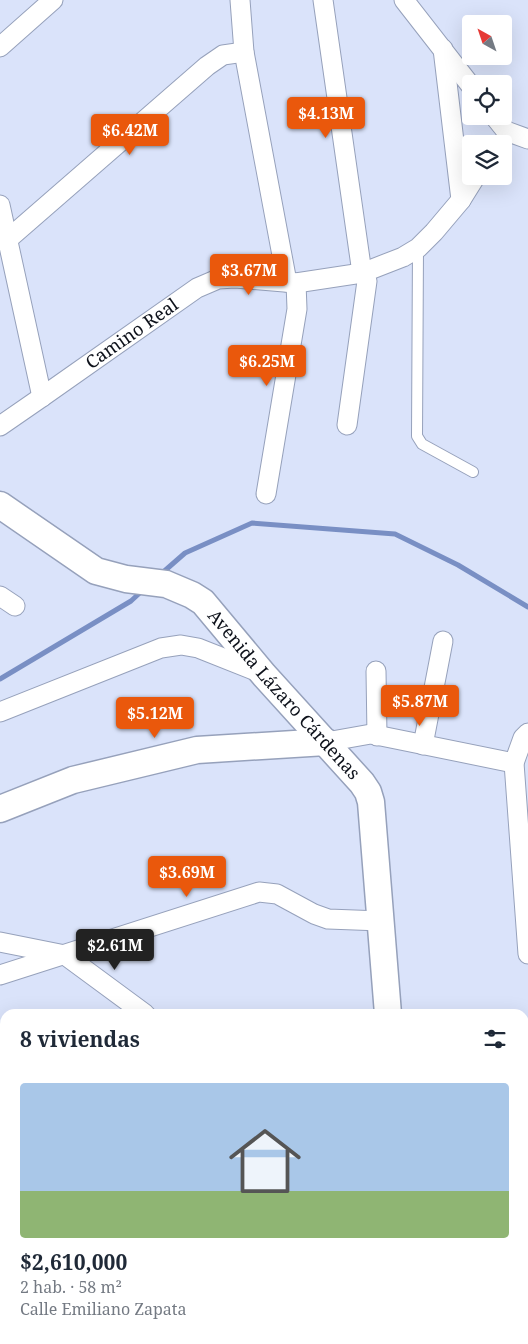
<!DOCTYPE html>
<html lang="es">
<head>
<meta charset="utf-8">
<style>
  :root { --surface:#fff; --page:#f2f2f3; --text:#1f2937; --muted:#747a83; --accent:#ea580c }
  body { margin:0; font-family:"Noto Serif",serif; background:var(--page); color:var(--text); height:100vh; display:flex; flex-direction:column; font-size:19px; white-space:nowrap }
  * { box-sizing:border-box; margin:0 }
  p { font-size:16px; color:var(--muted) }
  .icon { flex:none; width:28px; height:28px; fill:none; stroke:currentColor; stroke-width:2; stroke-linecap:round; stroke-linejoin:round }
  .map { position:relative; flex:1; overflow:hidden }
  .details { position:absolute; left:0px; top:1009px; width:529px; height:336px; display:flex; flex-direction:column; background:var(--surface); border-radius:15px 15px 0 0; box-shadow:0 5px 20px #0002 }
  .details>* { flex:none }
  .needle { width:32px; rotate:320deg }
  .fabs { position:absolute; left:462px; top:15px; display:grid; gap:10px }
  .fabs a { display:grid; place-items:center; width:50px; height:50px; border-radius:5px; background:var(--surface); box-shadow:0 5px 20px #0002; font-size:25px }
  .price { position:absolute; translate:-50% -42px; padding:0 11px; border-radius:5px; background:var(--accent); color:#fff; font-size:16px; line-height:32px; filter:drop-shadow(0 1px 2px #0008) }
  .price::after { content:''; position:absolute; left:50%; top:30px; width:15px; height:11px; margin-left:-8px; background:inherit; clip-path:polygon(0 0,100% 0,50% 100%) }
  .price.on { background:#222; color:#fff }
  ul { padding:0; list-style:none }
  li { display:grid; align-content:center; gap:10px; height:265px; padding:0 20px }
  li span { display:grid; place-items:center; height:155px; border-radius:5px; color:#555 }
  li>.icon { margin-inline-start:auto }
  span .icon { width:90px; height:90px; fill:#fffc; stroke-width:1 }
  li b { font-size:21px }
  h2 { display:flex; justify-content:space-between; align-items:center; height:60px; padding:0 20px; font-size:21px }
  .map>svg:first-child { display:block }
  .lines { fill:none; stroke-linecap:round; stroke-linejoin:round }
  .stream { stroke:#798fc4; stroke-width:5 }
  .lane-casing { stroke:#96a1bb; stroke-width:12 }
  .street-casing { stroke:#96a1bb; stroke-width:21 }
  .secondary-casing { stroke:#96a1bb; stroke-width:29 }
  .lane { stroke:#fff; stroke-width:10 }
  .street { stroke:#fff; stroke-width:19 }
  .secondary { stroke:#fff; stroke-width:26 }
  .labels { text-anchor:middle; stroke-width:4; stroke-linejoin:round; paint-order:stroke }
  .street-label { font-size:18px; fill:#0d111a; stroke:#dae3fa }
</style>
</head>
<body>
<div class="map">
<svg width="528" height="1344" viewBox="0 0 528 1344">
  <rect width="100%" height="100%" fill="#dae3fa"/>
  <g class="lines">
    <g class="stream">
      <path d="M161,574l24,-21 67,-30 143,11 63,31 70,42"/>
      <path d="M0,679l131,-78 13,-12"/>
    </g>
    <g class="lane-casing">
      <path id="lane" d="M418,248l-1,188 5,8 51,28"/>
    </g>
    <g class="street-casing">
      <g id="street">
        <path d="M240,0l4,52 43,230"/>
        <path d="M323,0l39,273 5,8 -20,144"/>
        <path d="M404,0l67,86"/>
        <path d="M0,47l53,-47"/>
        <path d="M443,49l18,151"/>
        <path d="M494,116l12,15 22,8"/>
        <path d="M0,205l42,192"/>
        <path d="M7,240l200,-174 16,-11 21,-3"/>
        <path id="s1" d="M0,426l42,-29 155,-109 21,-9 17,-1 61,5 66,-10 41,-16 15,-9 16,-16 27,-32 15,-24"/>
        <path d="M266,494l31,-185 -1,-26"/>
        <path d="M0,596l15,10"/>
        <path d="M376,671l1,65"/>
        <path d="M0,712l161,-64 20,-3 17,3 63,25"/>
        <path d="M528,733l-5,5 -9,25 14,191"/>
        <path d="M326,742l45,-8 143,29"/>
        <path d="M423,745l20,-104"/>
        <path d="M0,942l65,13 80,59"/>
        <path d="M0,975l259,-83 18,2 37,20 14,5 53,2"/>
        <path d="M0,1176l5,3"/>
        <path d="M524,1277l4,-3"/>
        <path d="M0,1307l5,5"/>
        <path d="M33,1340l4,4"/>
        <path d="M190,1340l4,4"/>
        <path d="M436,1344l6,-4"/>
      </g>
    </g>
    <g class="secondary-casing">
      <g id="secondary">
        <path id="s2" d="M0,505l96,66 30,8 40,5 26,11 11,7 61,73 98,108 6,9 3,10 17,212"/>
        <path d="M0,809l73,-29 124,-30 129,-8"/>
        <path d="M453,1340l2,4"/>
      </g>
    </g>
    <use href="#lane" class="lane"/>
    <use href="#street" class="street"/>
    <use href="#secondary" class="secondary"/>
  </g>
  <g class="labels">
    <g class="street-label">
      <text dy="6" stroke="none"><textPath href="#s1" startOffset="161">Camino Real</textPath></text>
      <text dy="6" stroke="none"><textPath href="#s2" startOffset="352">Avenida Lázaro Cárdenas</textPath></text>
    </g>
  </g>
</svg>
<div class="fabs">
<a><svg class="needle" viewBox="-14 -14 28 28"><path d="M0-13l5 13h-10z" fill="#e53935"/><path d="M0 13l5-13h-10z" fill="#747a83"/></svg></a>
<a><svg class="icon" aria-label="locate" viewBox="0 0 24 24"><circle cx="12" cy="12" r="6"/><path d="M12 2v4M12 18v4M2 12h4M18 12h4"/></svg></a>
<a><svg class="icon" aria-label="layers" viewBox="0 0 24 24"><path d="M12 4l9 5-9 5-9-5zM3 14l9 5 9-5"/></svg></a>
</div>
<b class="price" style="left:326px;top:139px">$4.13M</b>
<b class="price" style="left:130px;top:156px">$6.42M</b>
<b class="price" style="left:249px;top:296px">$3.67M</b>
<b class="price" style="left:267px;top:387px">$6.25M</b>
<b class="price" style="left:420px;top:727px">$5.87M</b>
<b class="price" style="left:155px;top:739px">$5.12M</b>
<b class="price" style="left:187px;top:898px">$3.69M</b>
<b class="price on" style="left:115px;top:971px">$2.61M</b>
<section class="details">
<h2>8 viviendas<svg class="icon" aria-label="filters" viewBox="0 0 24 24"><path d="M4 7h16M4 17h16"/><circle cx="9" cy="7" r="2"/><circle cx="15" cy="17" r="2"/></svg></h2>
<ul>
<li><span style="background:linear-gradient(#a9c7e8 70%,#8fb573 0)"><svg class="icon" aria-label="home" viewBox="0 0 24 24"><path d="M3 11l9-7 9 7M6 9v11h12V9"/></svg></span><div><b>$2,610,000</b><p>2 hab. · 58 m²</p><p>Calle Emiliano Zapata</p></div></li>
</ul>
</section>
</div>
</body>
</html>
